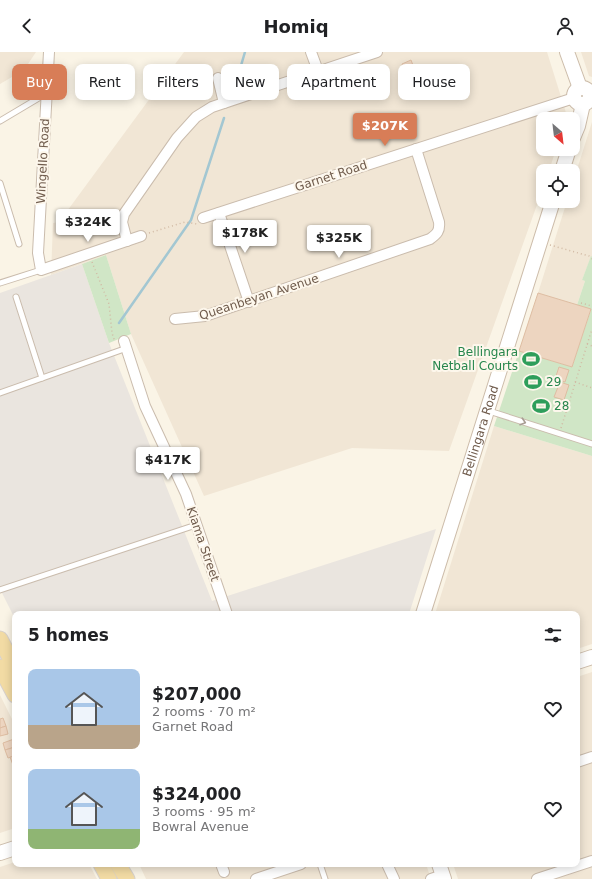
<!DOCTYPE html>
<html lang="en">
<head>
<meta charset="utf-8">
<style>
  :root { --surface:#fff; --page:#f2f2f2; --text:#202124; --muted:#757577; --accent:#d87d57 }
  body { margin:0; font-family:"DejaVu Sans",sans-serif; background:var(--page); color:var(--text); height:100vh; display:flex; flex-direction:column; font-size:15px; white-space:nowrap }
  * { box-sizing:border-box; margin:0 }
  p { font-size:13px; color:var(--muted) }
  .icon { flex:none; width:22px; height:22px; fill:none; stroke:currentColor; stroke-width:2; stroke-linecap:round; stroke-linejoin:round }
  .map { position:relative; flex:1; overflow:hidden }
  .drawer { position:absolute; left:12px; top:559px; width:568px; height:256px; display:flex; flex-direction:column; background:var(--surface); border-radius:8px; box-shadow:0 2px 10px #0003 }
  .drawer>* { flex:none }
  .top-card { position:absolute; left:12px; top:12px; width:568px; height:36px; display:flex; gap:8px }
  .needle { width:26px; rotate:152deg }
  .tools { position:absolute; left:536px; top:60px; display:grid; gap:8px }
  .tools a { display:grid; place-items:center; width:44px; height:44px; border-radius:8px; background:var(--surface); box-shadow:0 2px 10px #0003; font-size:20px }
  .price { position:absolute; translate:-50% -34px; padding:0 9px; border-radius:4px; background:#fff; color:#222; font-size:13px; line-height:26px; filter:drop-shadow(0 1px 2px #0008) }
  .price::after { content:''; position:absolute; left:50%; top:24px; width:12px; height:9px; margin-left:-6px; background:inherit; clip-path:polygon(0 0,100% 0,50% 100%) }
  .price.active { background:var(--accent); color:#fff }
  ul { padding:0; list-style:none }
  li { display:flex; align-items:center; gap:12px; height:100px; padding:0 16px }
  li span { display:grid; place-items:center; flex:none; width:112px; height:80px; border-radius:8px; color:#555 }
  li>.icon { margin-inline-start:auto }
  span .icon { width:48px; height:48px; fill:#fffc; stroke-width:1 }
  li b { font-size:17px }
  h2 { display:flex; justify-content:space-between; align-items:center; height:48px; padding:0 16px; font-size:17px }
  .chip { padding:0 14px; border-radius:8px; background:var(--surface); box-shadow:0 2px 10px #0003; font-size:14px; line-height:36px }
  .chip.active { background:var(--accent); color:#fff }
  header { display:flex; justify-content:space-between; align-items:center; height:52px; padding:0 16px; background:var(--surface); font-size:18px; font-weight:600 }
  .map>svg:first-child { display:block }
  .residential { fill:#f1e6d5 }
  .industrial { fill:#eae5df }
  .green { fill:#d0e6c6 }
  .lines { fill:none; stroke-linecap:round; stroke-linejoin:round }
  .stream { stroke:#a3c7d2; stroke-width:2.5 }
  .building { fill:#edd5c0; stroke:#debda2 }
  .lane-casing { stroke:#cabcad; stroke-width:7 }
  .street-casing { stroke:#cabcad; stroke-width:12 }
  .secondary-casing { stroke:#cdbdab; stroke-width:16 }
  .primary-casing { stroke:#d7d1cd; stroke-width:17 }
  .path { stroke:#d1b9a3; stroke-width:1.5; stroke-dasharray:1 3; stroke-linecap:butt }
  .lane { stroke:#fff; stroke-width:5 }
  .street { stroke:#fff; stroke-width:10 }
  .secondary { stroke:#fff; stroke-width:14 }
  .primary { stroke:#f2dba4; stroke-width:15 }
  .oneway { stroke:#a99d94 }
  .labels { text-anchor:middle; stroke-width:4; stroke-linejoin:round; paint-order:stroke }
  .street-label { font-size:12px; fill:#705c4d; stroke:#fdf7ec }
  .leisure-label { font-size:12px; fill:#27864d; stroke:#fdf7ec; text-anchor:start }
</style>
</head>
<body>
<header><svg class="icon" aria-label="back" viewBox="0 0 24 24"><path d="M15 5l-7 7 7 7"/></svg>Homiq<svg class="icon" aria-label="person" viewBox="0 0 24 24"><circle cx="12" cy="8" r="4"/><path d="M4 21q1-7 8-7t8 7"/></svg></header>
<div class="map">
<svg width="592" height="827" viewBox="0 0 592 827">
  <rect width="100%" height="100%" fill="#faf4e6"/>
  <g class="residential">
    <path d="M0,0h36l-12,18 -24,14z"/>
    <path d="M184,0h363l20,64 -1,3h-23v30h13l-7,22h-6v17l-94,263 -97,-3 -148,48 -73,-162 -25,-79 -55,20 2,-52 6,-1z"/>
    <path d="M581,0h11v25l-3,-1z"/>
    <path d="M592,70v135h-1l-9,23 3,1 -8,24 -39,-12 29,-92h6v-19z"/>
    <path d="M494,374l98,30v188l-15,5v-35h-142z"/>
    <path d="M592,620v207h-134l-5,-15h124v-187z"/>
    <path d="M0,643l15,30v103l-15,5z"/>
    <path d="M15,810v2h74l8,15h-97v-12z"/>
    <path d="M139,812h287l5,15h-285z"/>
  </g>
  <path class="industrial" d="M82,212l27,79 103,258 224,-72 -27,85h-394v5l-15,-30v-296z"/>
  <g class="green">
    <path d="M106,203l25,79 -22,9 -27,-79z"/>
    <path d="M591,204l1,1v199l-98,-30 25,-75 53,16 19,-57 -14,-5 8,-24 -3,-1z"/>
  </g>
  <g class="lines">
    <g class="stream">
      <path d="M235,34l10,-34"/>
      <path d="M119,271l72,-103 33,-102"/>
    </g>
  </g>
  <g class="building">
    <path d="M411,8l3,8 7,-3 4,11 -17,7 -6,-19z"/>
    <path d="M538,241l53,16 -19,58 -53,-16z"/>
    <path d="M559,315l10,3 -4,12 -10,-3z"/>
    <path d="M560,330l9,3 -5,15 -10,-3z"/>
    <path d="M3,666l3,8 -6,2v-9z"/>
    <path d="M6,674l2,8 -8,2v-8z"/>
    <path d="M14,687l1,8 -10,3 -2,-7z"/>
    <path d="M15,695v9l-7,2 -3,-8z"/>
    <path d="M15,704v8l-2,1 -3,-8z"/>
  </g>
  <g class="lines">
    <g class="lane-casing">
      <g id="lane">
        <path d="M0,69l47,-28"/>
        <path d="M0,131l19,61"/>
        <path d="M0,231l41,-13"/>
        <path d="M16,245l26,81"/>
        <path d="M0,341l127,-45"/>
        <path d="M489,359l103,33"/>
        <path d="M0,538l196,-65"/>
        <path d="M320,812l5,15"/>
      </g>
    </g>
    <g class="street-casing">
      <g id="street">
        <path d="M49,0l-11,201 3,17 100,-34"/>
        <path d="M311,0l7,19"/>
        <path d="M218,26l6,25"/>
        <path d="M590,42h2"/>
        <path d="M219,161l30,89"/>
        <path d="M203,166l371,-120"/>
        <path d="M127,189l-5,-19 2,-8 53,-76 19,-21 16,-10 165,-55"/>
        <path d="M175,267l30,-3 225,-77c7,-5 10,-8 9,-17l-23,-73"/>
        <path d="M124,289l21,65 41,88 41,120"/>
        <path d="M577,710l15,-5"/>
        <path d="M221,812l3,8"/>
        <path d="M387,812l7,15"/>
        <path d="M256,827l45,-15"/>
        <path d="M431,827l12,-4"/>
        <path d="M537,827l55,-18"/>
      </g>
    </g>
    <g class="secondary-casing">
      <g id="secondary">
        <path d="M567,0l13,36"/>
        <circle cx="582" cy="44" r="8"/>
        <path d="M573,86l5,-12 5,-22"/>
        <path d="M562,119l7,-22"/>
        <path id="s1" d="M423,562l130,-413"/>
        <path d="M577,610l15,-5"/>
        <path d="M0,801l15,-5"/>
        <path d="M439,812l5,15"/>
      </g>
    </g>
    <g class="primary-casing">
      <g id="primary">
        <path d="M0,587l15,29"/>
        <path d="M0,615l15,28"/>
        <path d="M101,812l8,15"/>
        <path d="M118,812l9,15"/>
      </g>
    </g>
    <g class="path">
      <path d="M149,181l36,-11 12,2"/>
      <path d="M550,193l39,11 3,3"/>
      <path d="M92,210l17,42 3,29 3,9"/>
      <path d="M581,251l11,3"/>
      <path d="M587,292l5,2"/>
      <path d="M575,330l17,6"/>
      <path d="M561,376l31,-99"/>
    </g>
    <use href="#lane" class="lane"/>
    <use href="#street" class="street"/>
    <use href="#secondary" class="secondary"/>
    <use href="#primary" class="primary"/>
  </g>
  <defs><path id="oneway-chevron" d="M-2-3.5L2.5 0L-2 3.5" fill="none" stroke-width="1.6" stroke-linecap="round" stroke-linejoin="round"/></defs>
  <use class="oneway" href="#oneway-chevron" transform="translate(523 370) rotate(18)"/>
  <defs>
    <g id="stadium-bare" transform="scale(1.38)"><path d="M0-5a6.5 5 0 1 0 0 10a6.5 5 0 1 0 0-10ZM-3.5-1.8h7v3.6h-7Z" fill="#2e9e5b" stroke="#fdf7ec" stroke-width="2.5" paint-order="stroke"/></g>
  </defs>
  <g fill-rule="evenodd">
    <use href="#stadium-bare" x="531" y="307"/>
    <use href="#stadium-bare" x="533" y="330"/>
    <use href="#stadium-bare" x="541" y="354"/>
  </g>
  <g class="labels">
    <g class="street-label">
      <text transform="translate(43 109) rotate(-87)" y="4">Wingello Road</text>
      <text transform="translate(331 124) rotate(-18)" y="4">Garnet Road</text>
      <text transform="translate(259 245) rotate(-18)" y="4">Queanbeyan Avenue</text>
      <text dy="4" stroke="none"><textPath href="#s1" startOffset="192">Bellingara Road</textPath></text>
      <text transform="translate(203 492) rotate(71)" y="4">Kiama Street</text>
    </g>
    <g class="leisure-label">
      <text x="518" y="304" text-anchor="end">Bellingara<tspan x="518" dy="14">Netball Courts</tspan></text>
      <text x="546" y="334">29</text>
      <text x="554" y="358">28</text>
    </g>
  </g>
</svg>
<div class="tools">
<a><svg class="needle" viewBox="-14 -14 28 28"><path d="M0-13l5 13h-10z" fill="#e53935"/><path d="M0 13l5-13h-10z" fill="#757577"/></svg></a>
<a><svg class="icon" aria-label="locate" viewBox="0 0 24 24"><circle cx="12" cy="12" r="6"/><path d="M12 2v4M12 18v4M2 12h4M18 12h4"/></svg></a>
</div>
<b class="price active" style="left:385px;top:95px">$207K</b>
<b class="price" style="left:88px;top:191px">$324K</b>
<b class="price" style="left:245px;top:202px">$178K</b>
<b class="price" style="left:339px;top:207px">$325K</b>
<b class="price" style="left:168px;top:429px">$417K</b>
<div class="top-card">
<a class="chip active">Buy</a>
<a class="chip">Rent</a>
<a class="chip">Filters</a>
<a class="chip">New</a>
<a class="chip">Apartment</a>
<a class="chip">House</a>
</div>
<section class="drawer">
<h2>5 homes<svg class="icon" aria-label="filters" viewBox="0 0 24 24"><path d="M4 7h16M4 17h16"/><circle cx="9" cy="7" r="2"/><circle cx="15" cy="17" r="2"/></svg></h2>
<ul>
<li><span style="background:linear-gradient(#a9c7e8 70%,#b9a48a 0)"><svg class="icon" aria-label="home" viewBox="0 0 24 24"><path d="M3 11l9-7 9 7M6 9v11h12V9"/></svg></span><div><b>$207,000</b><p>2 rooms · 70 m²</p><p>Garnet Road</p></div><svg class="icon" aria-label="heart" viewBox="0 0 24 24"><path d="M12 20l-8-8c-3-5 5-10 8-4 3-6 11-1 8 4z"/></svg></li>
<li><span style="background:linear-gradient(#a9c7e8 75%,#8fb573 0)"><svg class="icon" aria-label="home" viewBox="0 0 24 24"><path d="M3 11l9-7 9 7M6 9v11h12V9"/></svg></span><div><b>$324,000</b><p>3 rooms · 95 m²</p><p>Bowral Avenue</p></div><svg class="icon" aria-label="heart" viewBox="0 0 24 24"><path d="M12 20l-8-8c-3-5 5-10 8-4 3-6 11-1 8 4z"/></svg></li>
</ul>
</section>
</div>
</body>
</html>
